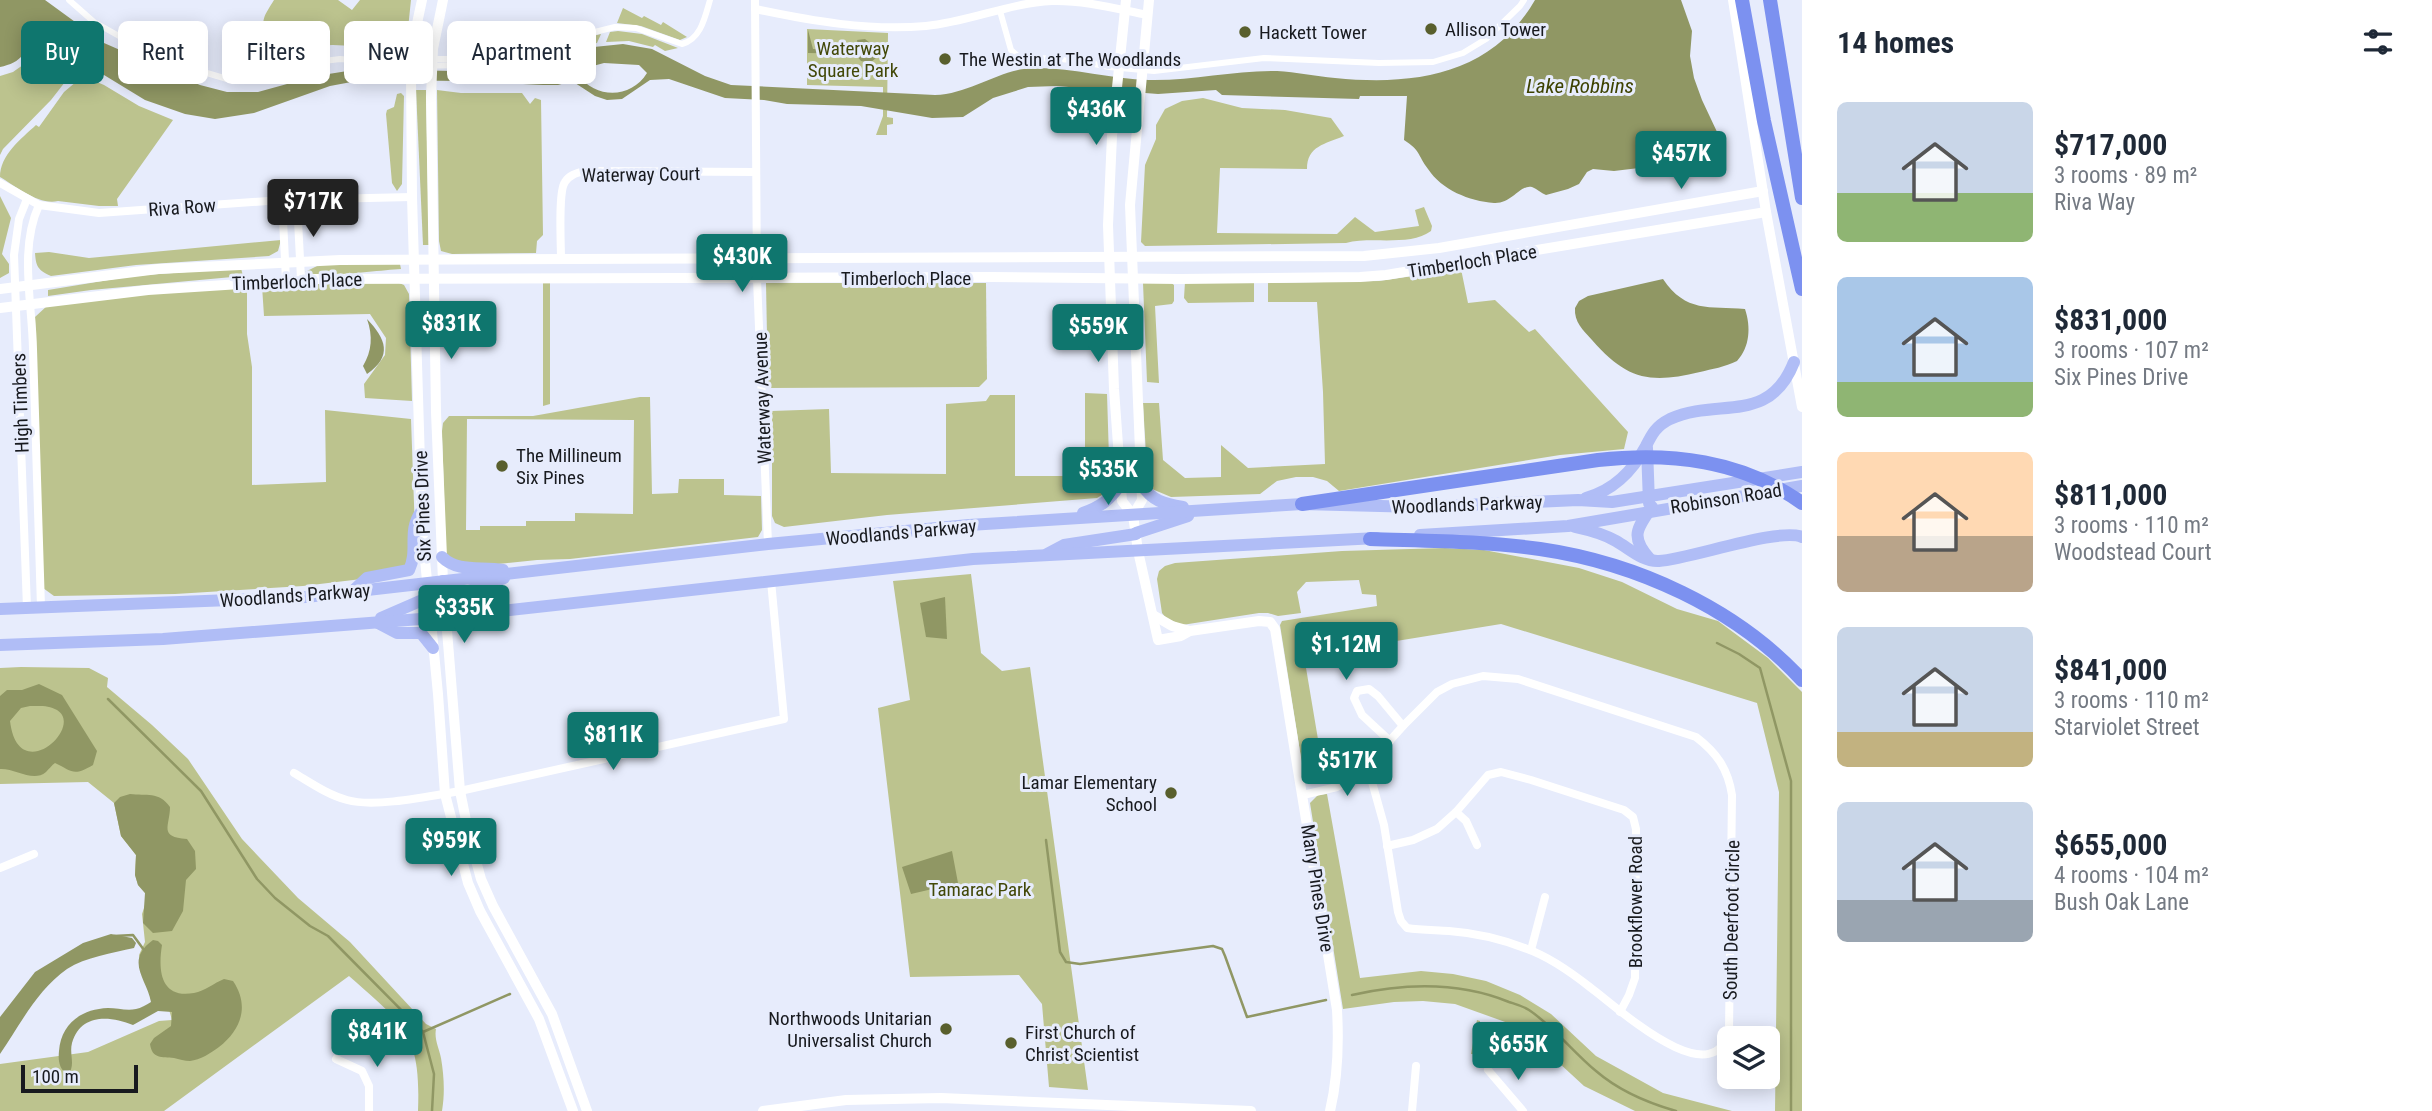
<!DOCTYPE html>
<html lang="en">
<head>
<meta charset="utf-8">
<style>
  :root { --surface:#fff; --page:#f6f6f7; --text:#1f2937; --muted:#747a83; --accent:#0f766e }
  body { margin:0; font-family:"Roboto Condensed",sans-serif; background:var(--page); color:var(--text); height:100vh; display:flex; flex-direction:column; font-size:26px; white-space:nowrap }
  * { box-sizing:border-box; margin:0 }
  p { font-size:23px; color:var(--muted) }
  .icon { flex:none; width:38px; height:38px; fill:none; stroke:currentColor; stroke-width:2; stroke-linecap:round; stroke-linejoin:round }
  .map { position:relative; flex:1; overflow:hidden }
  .drawer { display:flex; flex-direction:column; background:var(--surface); width:630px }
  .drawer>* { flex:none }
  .hud { position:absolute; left:21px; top:21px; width:665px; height:63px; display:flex; gap:14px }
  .controls { position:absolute; left:1717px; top:1026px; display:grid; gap:14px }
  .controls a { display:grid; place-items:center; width:63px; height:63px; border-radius:10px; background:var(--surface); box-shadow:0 4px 18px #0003; font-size:35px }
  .scale { position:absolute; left:21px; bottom:18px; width:117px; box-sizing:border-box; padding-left:7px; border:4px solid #181a1f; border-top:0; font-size:19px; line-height:24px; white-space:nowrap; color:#181a1f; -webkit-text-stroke:5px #e7ecfc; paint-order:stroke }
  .price { position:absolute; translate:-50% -60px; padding:0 16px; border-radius:7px; background:var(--accent); color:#fff; font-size:23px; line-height:46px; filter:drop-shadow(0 2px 4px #0008) }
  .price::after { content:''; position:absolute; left:50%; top:42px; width:21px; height:16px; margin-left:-10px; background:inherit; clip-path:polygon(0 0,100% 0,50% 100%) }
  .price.current { background:#222; color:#fff }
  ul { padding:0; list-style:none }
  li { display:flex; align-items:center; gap:21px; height:175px; padding:0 35px }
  li span { display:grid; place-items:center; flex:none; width:196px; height:140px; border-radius:10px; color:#555 }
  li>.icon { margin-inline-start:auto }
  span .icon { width:84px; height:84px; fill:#fffc; stroke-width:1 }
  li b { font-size:30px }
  h2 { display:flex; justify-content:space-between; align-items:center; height:84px; padding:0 35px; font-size:30px }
  .tag { padding:0 24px; border-radius:10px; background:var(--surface); box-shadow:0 4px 18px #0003; font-size:24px; line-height:63px }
  .tag.current { background:var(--accent); color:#fff }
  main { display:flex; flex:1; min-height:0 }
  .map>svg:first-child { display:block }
  .green { fill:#bcc38e; fill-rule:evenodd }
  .water { fill:#909764; fill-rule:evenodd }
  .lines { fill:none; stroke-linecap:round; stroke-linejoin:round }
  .stream { stroke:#909764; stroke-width:2.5 }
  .pedestrian { stroke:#fff; stroke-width:6 }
  .minor { stroke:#fff; stroke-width:8 }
  .tertiary { stroke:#fff; stroke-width:10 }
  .secondary { stroke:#fff; stroke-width:10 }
  .primary { stroke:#b0bdf6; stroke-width:12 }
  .motorway { stroke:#7c91f0; stroke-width:14 }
  .poi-dot { fill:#595f2d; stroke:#e7ecfc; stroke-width:2.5 }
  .labels { text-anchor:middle; stroke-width:6; stroke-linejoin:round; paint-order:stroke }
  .poi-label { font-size:19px; fill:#181a1f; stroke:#e7ecfc; text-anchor:start }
  .park-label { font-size:19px; fill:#424808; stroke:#e7ecfc }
  .street-label { font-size:19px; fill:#181a1f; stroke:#e7ecfc }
  .water-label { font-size:21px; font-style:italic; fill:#3d4201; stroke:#e7ecfc }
</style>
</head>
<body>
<main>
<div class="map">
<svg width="1802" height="1111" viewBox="0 0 1802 1111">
  <rect width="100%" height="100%" fill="#e7ecfc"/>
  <g class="green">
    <path d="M274,0h64l14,10 8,-10h51l-4,38c-8,4 -17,9 -25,10 -17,1 -33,-3 -49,-3 -21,0 -46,9 -62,-8 -14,-14 -6,-22 3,-37z"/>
    <path d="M623,8l19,10 2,-2 17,9 2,-3 24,15 -7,3 -39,-14 -24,-3z"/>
    <path d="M807,29l81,4 -1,84 6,1v6l-6,1v10h-11l7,-19v-29l-76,-2z"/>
    <path d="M618,31l24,3 36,14 -13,3 -10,-6 -2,2 -24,-6 -23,1 4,-10z"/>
    <path d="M601,34l-4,9 -39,7 2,-6z"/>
    <path d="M30,60l35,22 -14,18 -48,49 -3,6v-79l13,-4z"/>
    <path d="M83,76l21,9 35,21 34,14 -56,79 1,7h-19l-41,-5c-18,5 -43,-15 -58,-24 0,-22 21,-38 36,-52l3,2 25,-35z"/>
    <path d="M416,90h10l3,155h-6z"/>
    <path d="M437,90l24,3h61l8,11 5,-6 6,2 2,135 -6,6 -1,12 -84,1 -11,-3 -2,-10z"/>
    <path d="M401,93l3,3 -2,88 -5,7 -5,-8 -6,-69 1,-4 7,-3 3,-13z"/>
    <path d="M1203,98l39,10 43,2 46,8 13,18c-19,8 -37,10 -37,33l-87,-1 -3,65 120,1 18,-17 20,15 44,-6 -4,-16 9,-3 8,19 -1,5c-21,16 -61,5 -85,12l-201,3 -4,-4 4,-77 11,-26v-14l9,-16 17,-8z"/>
    <path d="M0,196l11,22 -9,36 7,10v9l-9,5z"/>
    <path d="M281,240l-3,11 -9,5 -133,9 -85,11c-13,-6 -15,-9 -16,-23l14,-1 40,6z"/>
    <path d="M332,264h68l1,5c-23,1 -78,10 -96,3l14,-7z"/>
    <path d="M241,268l2,8 -152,14 -43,6v-6l85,-14z"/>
    <path d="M1461,269l7,34 27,-3 34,32 6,-3 93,103 -4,17 -64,6 -221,36 -12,-10 -14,-4h-17l-19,4 -17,13 -89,3 -19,-8 -5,-18 -4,-68h16l4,57 22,18 36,-1v-32l27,23 77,-4 -2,-72 -6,-90h-49v-19l111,-2z"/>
    <path d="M1170,282l4,3v16l-2,3 -17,2 4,77 -12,-1 -4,-99z"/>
    <path d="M1185,282l69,1v19l-66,1 -4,-5z"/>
    <path d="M303,283h96l5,2 5,9 3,107 -47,-3 -1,-14 21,-29 1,-17 -16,-24 -106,2 -2,-30z"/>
    <path d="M543,283h7v121l-7,2z"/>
    <path d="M766,283h220l1,96 -8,8 -211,1z"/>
    <path d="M247,287v47l5,33v118l74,-3 -1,-72 86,9 5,141 -21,15 -92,11 -128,8 -121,2 -11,-8 -8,-271 13,-12 102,-11z"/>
    <path d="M1085,393l22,1 3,96 -13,8 -210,17 -103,12 -9,-4 -3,-7v-105l57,-2 2,64 115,1v-70l40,-3 4,-6h25v81h70z"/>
    <path d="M640,397h10l2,97 26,-1 1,-14h45v16l37,1 1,34 -4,7 -188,22 -33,1 -77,8 -14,-12 -4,-125 1,-8 6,-7h84zM467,419l167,1 -1,94 -58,-1v8h-49v5h-46v4h-14z"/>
    <path d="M1445,548l39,2 95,18 43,14 55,27 41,12 50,37 34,34v419h-27l4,-319 -22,-89 -256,-79 -197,32 19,113c-9,2 -15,3 -21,-5l-22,-139 2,-4 95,-15 -1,-11 -14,-1 -3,-14 -53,2 -9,10 4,21 -23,3 -10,-3h-9l-77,12 -16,-7 -4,-5 -5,-34 2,-8 6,-5 10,-3 167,-12z"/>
    <path d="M971,574l10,79 21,18 28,-4 58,423 -39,-3 -7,-83 -23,-29 -109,2 -32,-269 32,-8 -17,-119z"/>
    <path d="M21,667l68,1 19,10 -1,9 45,38 36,34 54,80 56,59 52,44 76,82 10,5c-2,10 3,19 5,29 3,18 4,35 1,53h-24c3,-78 -14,-86 -69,-135l-185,135h-164v-47l88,-12 71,-31 13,-1 -4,-14 -26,-35 -3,-16 6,-13 -3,-28 3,-9v-12l-7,-8 -3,-10 1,-20 -15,-19 -7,-33 -26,-21 -88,2v-116z"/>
    <path d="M1327,794l33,184 61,-7 32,3 33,7 34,14 31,19 45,42 67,37 69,18h-97l-51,-25 -51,-47 -25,-16 -53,-19 -32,-3 -29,1 -51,7 -33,-206 8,-8z"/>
    <path d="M1477,1020l3,1v3l12,2 -5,28 -13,-3 -1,3h-2z"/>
  </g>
  <g class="water">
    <path d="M0,0h45l59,43 96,42 27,7h31l58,-16 44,-7 93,2 38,-3 103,-21 29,-3 29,5 53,27 26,9 204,10c35,-1 63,-25 97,-27 39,-1 78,11 117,12 43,1 85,-10 128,-9 19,1 38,5 58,7 80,8 157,-3 200,-78h146l11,31 -2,25 4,22 8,22 16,34 -2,18 -7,16 -13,7h-7l-10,-7 -15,-3 -50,6 -21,-2 -6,3 -8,12 -11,5 -22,6c-5,-2 -9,-6 -14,-8 -12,-3 -20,17 -38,16 -25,-2 -52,-13 -66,-34 -11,-15 -7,-18 -24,-29l3,-44h-47l-1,3 -137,-4 -6,-5 -58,4 -102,-8 -28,1 -35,11 -30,19 -31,1 -71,-12 -74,-2 -23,-4 -39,-2 -56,-19 -19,1 -28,19 -15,1 -12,-4 -23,-15 -14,4h-15l-82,-4 -99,-1 -32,6 -76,27 -39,6 -30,-5 -40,-14 -59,-36 -3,4 -6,-4 3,-5 -30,-24 -6,-9 -13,4c-1,21 -10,33 -31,37zM604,63l35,2 8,8c-16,26 -51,26 -69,2v-5zM561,70l7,3 -5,6h-30l5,-4z"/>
    <path d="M808,30l5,19 46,2 -2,-11 8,-1 10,8 2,10 -7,6 -9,-2 -6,-7 -47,-1z"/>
    <path d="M1663,279c23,34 46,27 82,30 6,18 5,38 -8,52 -12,6 -25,8 -37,11 -50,12 -73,8 -108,-32 -9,-10 -18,-18 -17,-32l4,-7 9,-5z"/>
    <path d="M367,319c19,20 26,37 0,55l-4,-8c9,-15 10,-30 4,-47z"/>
    <path d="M945,597l2,42 -21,-2 -6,-34z"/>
    <path d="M39,684l23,11 35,56 -4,14c-20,12 -21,6 -38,-2 -3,2 -6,6 -9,9 -13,11 -31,-4 -46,-3v-73l7,-6h15zM30,706c9,0 19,-1 27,4 28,17 -39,78 -47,11l11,-13z"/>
    <path d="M130,794c16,2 29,-3 40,13 0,19 -12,30 17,32l8,12 1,18 -10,11 -3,31 -11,20 -19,2 -10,-10 2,-30 -7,-8 -3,-10 1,-20 -15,-19 -7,-33 6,-6z"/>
    <path d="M952,851l6,32 -47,11 -9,-27z"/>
    <path d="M111,934l21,4 4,5 -2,5c-22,5 -48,9 -67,21 -30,21 -47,56 -67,85v-37l35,-45 48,-29z"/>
    <path d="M153,940l5,1 4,4c-4,25 -2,54 32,48 11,-2 20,-10 30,-14l9,2c17,25 8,49 -14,66 -8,6 -19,13 -29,14 -5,0 -11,-2 -16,-3 -12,-1 -22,1 -24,-14l4,-6 17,-12 1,-14 -14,-1 -25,14c-23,-9 -52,-12 -61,18 -3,12 4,22 -4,32 -9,-6 -10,-14 -9,-24 2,-27 22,-42 49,-43 9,0 19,3 28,1 5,-1 10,-4 15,-7 -4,-23 -27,-41 2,-62z"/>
  </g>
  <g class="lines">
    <g class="stream">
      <path d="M1717,643l22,11 21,14 31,113v330"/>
      <path d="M108,699l93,92 56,88 18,19 35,28 18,10 95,96 11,42 -2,37"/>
      <path d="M1046,840l14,112 6,10 14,2 133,-18 9,3 3,7 22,61 79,-17"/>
      <path d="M114,936l19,-1 11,15"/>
      <path d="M1352,995c53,-12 106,-14 157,7 6,2 14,4 20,8 23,15 44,42 67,61 22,19 52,32 80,40"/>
      <path d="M423,1032l87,-38"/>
    </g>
    <g class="pedestrian">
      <path d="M69,0l25,22 25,14 81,35 34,10 18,-1 56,-17 32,-4 79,7 41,-1 155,-38 21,1 46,16c19,-5 23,-27 28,-44"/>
      <path d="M1000,11l11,39 8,7 56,3 34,7 45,4 110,-13 115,5 54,-1 30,-9 23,-14 34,-33 4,-6"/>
      <path d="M385,59h87"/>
    </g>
    <g class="minor">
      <path d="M755,0l2,279 11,265"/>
      <path d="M755,9c57,12 113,22 171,17 43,-4 83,-23 126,-25 32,-1 65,8 96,14"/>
      <path d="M0,183l39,22 60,8 183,-13 130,-3"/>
      <path d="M27,199l-8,20 -5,36 13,353"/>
      <path d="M282,200l4,80"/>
      <path d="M297,200l4,79"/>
      <path d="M39,205c-20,44 -7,96 -6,144 3,86 5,172 8,258"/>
      <path d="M561,259c0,-15 -3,-68 4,-77 4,-7 12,-9 19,-11l171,1"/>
      <path d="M1390,741l-28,-26 -8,-17 3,-7 12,-2 9,7 25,30"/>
      <path d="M294,773c17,10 34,22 53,27 28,8 83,-4 113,-9l324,-72 -13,-138"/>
      <path d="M1300,776c23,-2 44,-10 67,-12"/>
      <path d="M1303,795l34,-8 20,-10 46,-51 34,-34 15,-8 31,-8 35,3 178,58c21,16 32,32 36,58l-3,236c-17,65 -112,-24 -138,-43 -19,-15 -41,-31 -64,-39 -25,-10 -51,-16 -78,-18 -14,-1 -28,-1 -42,-3l-6,-7 -3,-9 -14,-87 -17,-61"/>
      <path d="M1456,812l10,9 11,24"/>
      <path d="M1387,846l26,-6 24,-11 19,-17 32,-37 13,-3 30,8 93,30 9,7 3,12 -1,149 -6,17 -9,17"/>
      <path d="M0,868l34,-14"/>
      <path d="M1531,950l14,-53"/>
      <path d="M336,1059l26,12 7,15v25"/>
      <path d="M1488,1070l35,41"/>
      <path d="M1412,1111l4,-45"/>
    </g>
    <g class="tertiary">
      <path d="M422,0l-6,28 -5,46 1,123 10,332 16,165 7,100 23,89 12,28 59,108 34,92"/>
      <path d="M443,0l-10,49 -2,48 5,315 7,169 17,210 9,44 12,44 12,27 59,108 35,97"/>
      <path d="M1126,0l-14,136 -4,89 6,164 8,112 11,14 5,36 20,89 23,-4 9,-5 69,-10 11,1 5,7 62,381c2,35 1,67 -7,101"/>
      <path d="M0,289l158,-20 182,-9 1024,-4 75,-8 324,-57"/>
      <path d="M0,308l148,-18 168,-11 675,-2 189,2 180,-2 26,-2 380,-63"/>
      <path d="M1133,515l9,-15 -12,-295 19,-205"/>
      <path d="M1153,615l19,11 18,5"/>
      <path d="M763,1111l83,-11 95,-2 310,13"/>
    </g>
    <path class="secondary" d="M1733,0l33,212 36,195"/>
    <g class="primary">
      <path d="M1647,448l2,55"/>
      <path d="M1141,484c11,17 23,20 42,23"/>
      <path d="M1586,498c28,-8 46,-26 60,-52 6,-12 10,-20 24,-27 49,-22 99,7 124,-57"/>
      <path d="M1083,513c17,-6 27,-13 37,-28"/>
      <path d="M1575,527c14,3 29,7 41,14 14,8 27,21 43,20 31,-2 121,-34 143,-24"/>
      <path d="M1136,533l52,-17"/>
      <path d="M1420,535l148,-9 234,-40"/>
      <path d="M1047,554l17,-9 72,-11"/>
      <path d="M442,557c16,16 39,9 61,13"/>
      <path d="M1649,558c-19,-21 -12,-30 3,-51"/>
      <path d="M353,591l14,-13 42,-8c10,-20 -2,-38 12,-58"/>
      <path d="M0,609l306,-12 462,-53 201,-19 333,-21 117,3 159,-7 34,2 190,-30"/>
      <path d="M381,618l46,-20 16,-17"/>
      <path d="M430,618l14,-18 60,-22"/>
      <path d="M378,623l19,10h24l12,15"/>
      <path d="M0,645l163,-6 283,-22 527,-58 404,-21"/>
    </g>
    <g class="motorway">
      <path d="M1742,0l22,121 38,168"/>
      <path d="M1770,0l32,198"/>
      <path d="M1302,504l296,-44c73,-8 143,0 204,43"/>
      <path d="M1370,539c57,2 114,2 170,10 96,14 196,59 262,131"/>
    </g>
  </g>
  <g class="poi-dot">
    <circle cx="1431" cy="29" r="7"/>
    <circle cx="1245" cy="32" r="7"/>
    <circle cx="945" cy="59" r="7"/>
    <circle cx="502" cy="466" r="7"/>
    <circle cx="1171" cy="793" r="7"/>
    <circle cx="946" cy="1029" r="7"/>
    <circle cx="1011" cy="1043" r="7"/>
  </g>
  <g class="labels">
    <g class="poi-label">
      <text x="1445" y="36">Allison Tower</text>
      <text x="1259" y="39">Hackett Tower</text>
      <text x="959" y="66">The Westin at The Woodlands</text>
      <text x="516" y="462">The Millineum<tspan x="516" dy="22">Six Pines</tspan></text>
      <text x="1157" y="789" text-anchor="end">Lamar Elementary<tspan x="1157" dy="22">School</tspan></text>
      <text x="932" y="1025" text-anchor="end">Northwoods Unitarian<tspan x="932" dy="22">Universalist Church</tspan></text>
      <text x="1025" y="1039">First Church of<tspan x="1025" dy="22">Christ Scientist</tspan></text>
    </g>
    <g class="park-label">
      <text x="853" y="55">Waterway<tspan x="853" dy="22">Square Park</tspan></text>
      <text x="980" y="896">Tamarac Park</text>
    </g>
    <g class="street-label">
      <text transform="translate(641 174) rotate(-1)" y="7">Waterway Court</text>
      <text transform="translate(182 207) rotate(-4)" y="7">Riva Row</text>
      <text transform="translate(1472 261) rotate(-9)" y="7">Timberloch Place</text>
      <text x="906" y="285">Timberloch Place</text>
      <text transform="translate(297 281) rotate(-2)" y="7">Timberloch Place</text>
      <text transform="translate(762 398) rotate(-92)" y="7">Waterway Avenue</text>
      <text transform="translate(20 403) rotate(-92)" y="7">High Timbers</text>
      <text transform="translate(1726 498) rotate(-9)" y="7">Robinson Road</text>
      <text transform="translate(1467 504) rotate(-2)" y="7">Woodlands Parkway</text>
      <text transform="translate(422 506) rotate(-92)" y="7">Six Pines Drive</text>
      <text transform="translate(901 532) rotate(-5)" y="7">Woodlands Parkway</text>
      <text transform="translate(295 595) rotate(-4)" y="7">Woodlands Parkway</text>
      <text transform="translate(1318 888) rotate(81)" y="7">Many Pines Drive</text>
      <text transform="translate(1635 902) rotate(-90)" y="7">Brookflower Road</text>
      <text transform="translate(1731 920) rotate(-89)" y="7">South Deerfoot Circle</text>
    </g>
    <g class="water-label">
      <text x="1580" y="93">Lake Robbins</text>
    </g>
  </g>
</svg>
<div class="controls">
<a><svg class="icon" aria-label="layers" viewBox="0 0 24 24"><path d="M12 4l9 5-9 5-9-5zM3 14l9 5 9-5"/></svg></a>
</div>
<div class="scale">100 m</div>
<b class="price" style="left:1096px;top:147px">$436K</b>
<b class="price" style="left:1681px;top:191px">$457K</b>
<b class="price current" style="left:313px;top:239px">$717K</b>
<b class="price" style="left:742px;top:294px">$430K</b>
<b class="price" style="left:451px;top:361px">$831K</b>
<b class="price" style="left:1098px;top:364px">$559K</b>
<b class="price" style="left:1108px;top:507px">$535K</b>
<b class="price" style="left:464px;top:645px">$335K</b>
<b class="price" style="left:1346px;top:682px">$1.12M</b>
<b class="price" style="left:613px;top:772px">$811K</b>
<b class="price" style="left:1347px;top:798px">$517K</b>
<b class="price" style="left:451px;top:878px">$959K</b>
<b class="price" style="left:377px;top:1069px">$841K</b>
<b class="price" style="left:1518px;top:1082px">$655K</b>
<div class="hud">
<a class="tag current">Buy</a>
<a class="tag">Rent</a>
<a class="tag">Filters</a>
<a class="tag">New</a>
<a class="tag">Apartment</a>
</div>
</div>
<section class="drawer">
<h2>14 homes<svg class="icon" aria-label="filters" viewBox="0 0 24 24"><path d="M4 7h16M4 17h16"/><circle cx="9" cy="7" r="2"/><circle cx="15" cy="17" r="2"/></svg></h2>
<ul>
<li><span style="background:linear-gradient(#c9d6e8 65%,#8fb573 0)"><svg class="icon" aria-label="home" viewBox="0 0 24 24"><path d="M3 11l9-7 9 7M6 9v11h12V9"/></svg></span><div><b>$717,000</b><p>3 rooms · 89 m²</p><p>Riva Way</p></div></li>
<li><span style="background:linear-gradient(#a9c7e8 75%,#8fb573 0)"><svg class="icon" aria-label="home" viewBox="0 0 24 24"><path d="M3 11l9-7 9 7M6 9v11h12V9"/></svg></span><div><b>$831,000</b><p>3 rooms · 107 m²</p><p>Six Pines Drive</p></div></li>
<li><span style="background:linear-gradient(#ffd9b3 60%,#b9a48a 0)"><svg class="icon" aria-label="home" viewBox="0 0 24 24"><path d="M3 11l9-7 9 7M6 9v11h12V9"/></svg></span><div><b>$811,000</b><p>3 rooms · 110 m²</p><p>Woodstead Court</p></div></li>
<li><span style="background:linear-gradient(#c9d6e8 75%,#c2b280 0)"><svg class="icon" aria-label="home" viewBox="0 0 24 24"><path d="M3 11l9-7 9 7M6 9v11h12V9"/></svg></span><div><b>$841,000</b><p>3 rooms · 110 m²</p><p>Starviolet Street</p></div></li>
<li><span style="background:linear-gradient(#c9d6e8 70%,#9aa5b1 0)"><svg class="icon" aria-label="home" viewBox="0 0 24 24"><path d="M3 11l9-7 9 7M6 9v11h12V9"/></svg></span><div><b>$655,000</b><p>4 rooms · 104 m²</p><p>Bush Oak Lane</p></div></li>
</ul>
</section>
</main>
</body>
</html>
